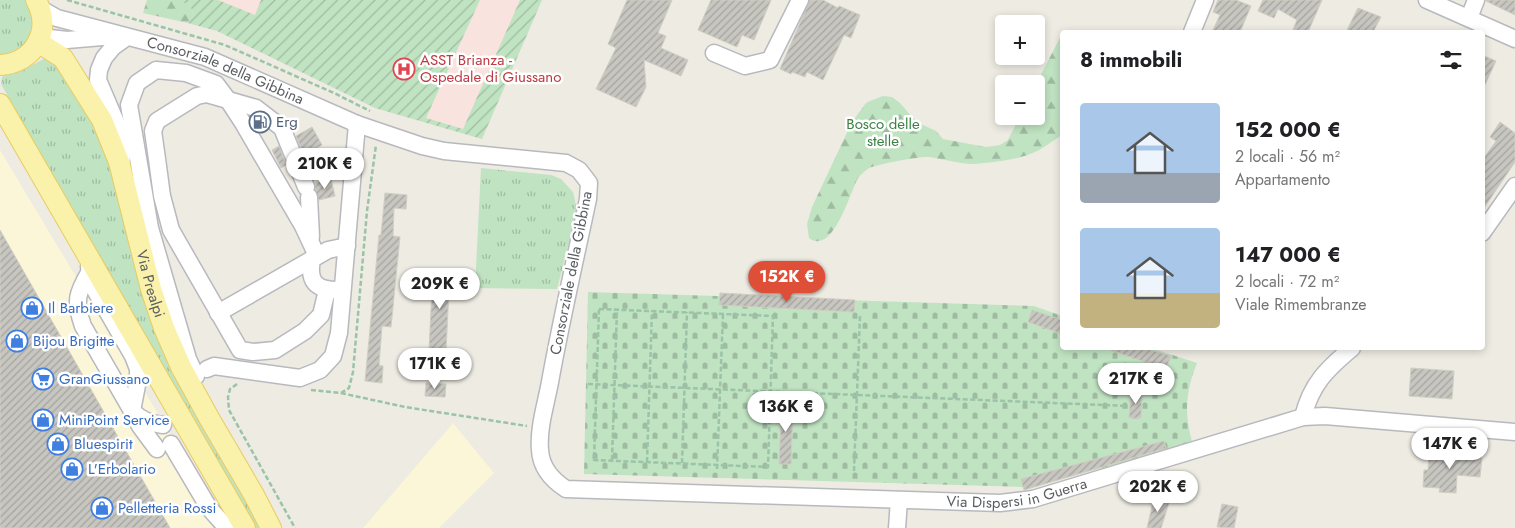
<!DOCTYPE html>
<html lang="it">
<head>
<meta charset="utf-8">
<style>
  :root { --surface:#fff; --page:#f6f6f6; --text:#202124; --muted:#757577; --accent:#df4e36 }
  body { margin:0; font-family:Jost,sans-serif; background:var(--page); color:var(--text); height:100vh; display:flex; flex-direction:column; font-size:19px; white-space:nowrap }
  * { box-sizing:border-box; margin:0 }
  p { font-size:16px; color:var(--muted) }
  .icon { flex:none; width:28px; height:28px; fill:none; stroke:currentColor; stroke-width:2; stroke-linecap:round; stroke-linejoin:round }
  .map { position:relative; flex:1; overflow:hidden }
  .panel { position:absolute; left:1060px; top:30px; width:425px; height:320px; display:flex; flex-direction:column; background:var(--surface); border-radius:5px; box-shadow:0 2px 8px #0003 }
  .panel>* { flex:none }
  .fabs { position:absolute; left:995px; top:15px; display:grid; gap:10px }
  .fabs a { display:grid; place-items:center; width:50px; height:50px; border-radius:5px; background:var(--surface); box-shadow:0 2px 8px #0003; font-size:25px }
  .price { position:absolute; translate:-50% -42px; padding:0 11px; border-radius:18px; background:#fff; color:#222; font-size:16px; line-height:32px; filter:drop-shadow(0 1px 2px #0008) }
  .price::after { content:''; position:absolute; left:50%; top:30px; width:15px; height:11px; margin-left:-8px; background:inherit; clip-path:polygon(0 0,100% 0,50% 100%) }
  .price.selected { background:var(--accent); color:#fff }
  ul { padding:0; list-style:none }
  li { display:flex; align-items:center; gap:15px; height:125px; padding:0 20px }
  li span { display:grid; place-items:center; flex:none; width:140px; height:100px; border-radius:5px; color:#555 }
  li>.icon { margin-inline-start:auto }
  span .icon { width:60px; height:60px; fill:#fffc; stroke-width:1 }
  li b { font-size:21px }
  h2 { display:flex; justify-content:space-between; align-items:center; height:60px; padding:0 20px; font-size:21px }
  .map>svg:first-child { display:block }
  .commercial { fill:#fcf6d8 }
  .medical { fill:#f9e3df }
  .grass { fill:url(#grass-tufts) }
  .forest { fill:url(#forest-firs) }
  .cemetery { fill:url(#cemetery-stones) }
  .garden { fill:url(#garden-furrows) }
  .building { fill:url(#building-hatch); stroke:#d1cdc1 }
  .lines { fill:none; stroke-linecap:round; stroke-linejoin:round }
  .minor-casing { stroke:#b8b9be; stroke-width:19 }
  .major-casing { stroke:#e9cb5f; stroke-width:22 }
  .path { stroke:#9ac3a8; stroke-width:2.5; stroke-dasharray:5 2.5; stroke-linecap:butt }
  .minor { stroke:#fff; stroke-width:16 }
  .major { stroke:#faf2aa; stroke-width:20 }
  .labels { text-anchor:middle; stroke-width:5; stroke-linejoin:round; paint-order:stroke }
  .health-label { font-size:15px; fill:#be3a42; stroke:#fff; text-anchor:start }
  .street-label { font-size:15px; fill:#5b5e62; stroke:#fff }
  .service-label { font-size:15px; fill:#4e5e75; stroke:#fff; text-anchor:start }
  .park-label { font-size:15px; fill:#398242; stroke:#fff }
  .shop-label { font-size:15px; fill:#366cbe; stroke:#fff; text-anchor:start }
</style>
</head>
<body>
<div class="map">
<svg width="1515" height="528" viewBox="0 0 1515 528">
  <defs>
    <pattern id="grass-tufts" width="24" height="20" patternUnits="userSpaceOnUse" patternTransform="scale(1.25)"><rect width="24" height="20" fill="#c0e3c2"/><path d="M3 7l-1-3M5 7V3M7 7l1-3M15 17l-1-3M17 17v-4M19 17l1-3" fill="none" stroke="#9fbba1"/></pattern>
    <pattern id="forest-firs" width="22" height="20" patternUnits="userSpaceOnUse" patternTransform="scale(1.25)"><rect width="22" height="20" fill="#c0e3c2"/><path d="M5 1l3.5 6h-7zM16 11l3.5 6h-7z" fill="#9fbba1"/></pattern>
    <pattern id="cemetery-stones" width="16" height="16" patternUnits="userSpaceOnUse" patternTransform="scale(1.25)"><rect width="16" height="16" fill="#c0e3c2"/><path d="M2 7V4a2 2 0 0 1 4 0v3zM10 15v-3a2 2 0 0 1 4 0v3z" fill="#9fbba1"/></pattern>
    <pattern id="garden-furrows" width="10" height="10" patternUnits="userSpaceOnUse" patternTransform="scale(1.25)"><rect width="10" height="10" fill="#c0e3c2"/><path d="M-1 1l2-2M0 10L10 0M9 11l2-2" fill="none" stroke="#9fbba1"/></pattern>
    <pattern id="building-hatch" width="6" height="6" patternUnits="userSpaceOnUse" patternTransform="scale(1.25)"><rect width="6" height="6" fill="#c8c6c0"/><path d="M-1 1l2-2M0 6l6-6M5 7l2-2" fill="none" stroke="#a5a49f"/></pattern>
  </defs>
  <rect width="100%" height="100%" fill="#edebe2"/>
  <g class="commercial">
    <path d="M0,150l175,292 -8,5 46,81h-213z"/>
    <path d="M453,423l41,50 -55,55h-76z"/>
  </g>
  <path class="medical" d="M147,0h395l-60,139 -107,-31 -158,-77 -74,-18z"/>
  <g class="grass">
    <path d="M0,0h26c12,15 9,38 -7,50 -5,4 -13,5 -19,6z"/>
    <path d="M45,58l11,2 44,73 75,238 85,157h-10l-249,-444 1,-7 4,-3 16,-3z"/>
    <path d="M481,168l70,7 10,4 12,13 4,18 -20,79 -82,-1z"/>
  </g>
  <g class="forest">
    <path d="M147,0h34l1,2 8,3 4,11 -6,7 -45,-10z"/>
    <path d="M1062,34v101c-10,6 -20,15 -32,19 -14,6 -40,9 -56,10 -15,0 -30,-5 -45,-7 -9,-1 -51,7 -60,11 -3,2 -9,7 -11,10 -8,14 -25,78 -49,60l-2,-14 5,-17 40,-85 14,-19 4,-2 13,-5 9,1 8,6 12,14 11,8 13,6 7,8 43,8 14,-2 8,-5 12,-24h16v-32z"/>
  </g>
  <path class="cemetery" d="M588,292l446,14 28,10v32h89l46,15c-12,30 -13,51 -4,82l-165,42 -444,-13z"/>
  <path class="garden" d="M181,0h37l37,15 6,-15h219l-54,118 37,11 57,-129h22l-60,139 -107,-31 -158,-77 -29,-8 6,-7 -4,-11 -8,-3z"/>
  <g class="building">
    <path d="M627,0h45l-14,33 8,3 -5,12 27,12 -7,16 -37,-16 2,27 -10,20 -40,-18 20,-41 -8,-4z"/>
    <path d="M711,0h60l-17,40 -12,-5 -5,12 -39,-17z"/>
    <path d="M810,0h13l15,8 1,-2 21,9 -9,23 -7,-3 -21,45 -16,-8 -2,5 -13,-5 -1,2 -11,-5z"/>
    <path d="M1218,0h18l15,6 -11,26h-28l8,-17 -7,-3z"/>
    <path d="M1263,0h59l-14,32h-16l5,-12 -19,-11 -4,9 -16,-7z"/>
    <path d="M1486,0h29v15l-29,-14z"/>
    <path d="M1358,8l23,9 -8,15h-27z"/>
    <path d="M1482,55l14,6 -14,30z"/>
    <path d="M1500,122l15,11v29l-33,49v-50l14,-20 -6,-4z"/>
    <path d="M312,127l10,18 -18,10 -8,-19z"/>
    <path d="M279,146l7,19 -5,3 -9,-18z"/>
    <path d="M331,179l4,17 -16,4 -4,-10v-7z"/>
    <path d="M385,193l22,2 -1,14 -12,-1 -1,28 7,1 -9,90 -9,-1 -3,39 4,1 -1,17 -17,-2 14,-146h2z"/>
    <path d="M0,230l170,298h-170z"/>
    <path d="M433,269h17l-4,82 -17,-1z"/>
    <path d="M720,293l135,7 -1,12 -135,-7z"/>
    <path d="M1032,310l30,10v14l-34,-12z"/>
    <path d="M1110,348h34l27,8 -5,13 -56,-19z"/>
    <path d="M1411,368l43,3 -2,28 -43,-3z"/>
    <path d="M426,383l20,1 -1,13 -20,-1z"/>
    <path d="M1131,391h11l-1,27h-12z"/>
    <path d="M782,400l11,1 -2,63h-12z"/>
    <path d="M1164,441l2,7 -142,42 -3,-11z"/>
    <path d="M1437,451l32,2v4l13,1 -2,19 -23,-2 -1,18 -17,-1 1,-4 -17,-1 1,-17h4l1,-17 8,1z"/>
    <path d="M1154,498l16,2 -9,28h-14z"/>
    <path d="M1222,504l16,3 -4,21 -17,-1z"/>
  </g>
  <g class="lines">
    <g class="minor-casing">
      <g id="minor">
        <path d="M1427,0l88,39"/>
        <path id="s1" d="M41,9l16,9 148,39 152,67 65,22 22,5 122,12 13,7 10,13 -1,16c-13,61 -27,122 -38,183 -4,22 -12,46 -10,68 1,18 12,30 26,39l434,14 33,-4 270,-82 22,-1 190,16"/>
        <path d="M1469,18l7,-18"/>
        <path d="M1192,32l13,-32"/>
        <path d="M41,37l26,3 47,-4"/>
        <path d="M714,53l31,13 25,-6 30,-60"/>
        <path d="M121,167l2,-25 -2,-8 -23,-54 1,-10 5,-12 9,-11 14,-10"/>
        <path d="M306,187l-24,-59 -26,-20 -49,-14 -10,2 -40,25 -4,10 4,28 5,37 9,34 69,120 13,2 22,-2 30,-19 16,-16 6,-25"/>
        <path d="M309,197l2,40"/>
        <path d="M1482,233l33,-47"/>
        <path d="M312,259c-4,22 3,31 26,31"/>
        <path d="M89,267l6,23 38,66 5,13v11l-6,31 8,15 17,23"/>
        <path d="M90,271c-13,22 -16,30 -7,55l49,85c9,9 18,12 31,14"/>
        <path d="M218,313l110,-63 19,-4"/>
        <path d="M207,369l7,-3 86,12 20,-8 13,-14 6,-23 18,-209"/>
        <path d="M196,376l-8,-17 -38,-131 -21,-123 8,-22 19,-13 30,3 30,11 12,16 15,23 60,103 14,30"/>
        <path d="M1303,417c8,-33 24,-48 49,-69"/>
        <path d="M171,444l38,64 18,20"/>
        <path d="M897,528l2,-28"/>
      </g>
    </g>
    <g class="major-casing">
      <g id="major">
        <path id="s2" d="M38,42l25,16 39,62 17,42 32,127 13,39 17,39 28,51 45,77 17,33"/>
        <path d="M0,65c34,-2 53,-34 36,-65"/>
        <path d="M0,104l245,424"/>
      </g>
    </g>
    <g class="path">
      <path d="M67,0l158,45 109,48 36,18"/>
      <path d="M599,309l174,7 -5,151 -174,-7z"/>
      <path d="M237,384l-7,5 -2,8 1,13 66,118"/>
      <path d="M588,384l540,22"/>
      <path d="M311,390l30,3 8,-5 4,-16 14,-161 9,-66"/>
      <path d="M341,393l64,14 122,19"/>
      <path d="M612,460l5,-151"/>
      <path d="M647,462l5,-151"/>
      <path d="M682,463l5,-151"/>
      <path d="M717,469l6,-155"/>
      <path d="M854,471l6,-155"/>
    </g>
    <use href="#minor" class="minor"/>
    <use href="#major" class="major"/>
  </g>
  <defs>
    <g id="hospital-ring" transform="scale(1.125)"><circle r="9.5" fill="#fff" stroke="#e0444e" stroke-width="1.5"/><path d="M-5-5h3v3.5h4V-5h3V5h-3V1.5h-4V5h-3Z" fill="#e0444e"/></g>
    <g id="fuel-ring" transform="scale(1.125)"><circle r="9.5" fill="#fff" stroke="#5c6f8a" stroke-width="1.5"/><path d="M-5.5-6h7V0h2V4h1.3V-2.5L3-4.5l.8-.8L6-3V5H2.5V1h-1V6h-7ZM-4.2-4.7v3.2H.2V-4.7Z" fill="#5c6f8a"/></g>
    <g id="shop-ring" transform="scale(1.125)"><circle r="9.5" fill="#fff" stroke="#3f7fe0" stroke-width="1.5"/><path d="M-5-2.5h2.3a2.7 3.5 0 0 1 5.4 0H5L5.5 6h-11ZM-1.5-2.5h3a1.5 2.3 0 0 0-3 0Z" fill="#3f7fe0"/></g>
    <g id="supermarket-ring" transform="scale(1.125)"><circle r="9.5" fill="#fff" stroke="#3f7fe0" stroke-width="1.5"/><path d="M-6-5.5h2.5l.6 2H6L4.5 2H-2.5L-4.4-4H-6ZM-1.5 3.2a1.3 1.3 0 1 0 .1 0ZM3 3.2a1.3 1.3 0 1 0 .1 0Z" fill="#3f7fe0"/></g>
  </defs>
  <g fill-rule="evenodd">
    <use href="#hospital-ring" x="404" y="69"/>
    <use href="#fuel-ring" x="260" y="122"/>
    <use href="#shop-ring" x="32" y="308"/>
    <use href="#shop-ring" x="17" y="341"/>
    <use href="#supermarket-ring" x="43" y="379"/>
    <use href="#shop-ring" x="43" y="420"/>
    <use href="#shop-ring" x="58" y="444"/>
    <use href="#shop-ring" x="72" y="469"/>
    <use href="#shop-ring" x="102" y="508"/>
  </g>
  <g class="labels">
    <g class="health-label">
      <text x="420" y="65">ASST Brianza -<tspan x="420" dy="17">Ospedale di Giussano</tspan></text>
    </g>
    <g class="street-label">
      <text dy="5" stroke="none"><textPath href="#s1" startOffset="195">Consorziale della Gibbina</textPath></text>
      <text transform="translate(571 273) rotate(-79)" y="5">Consorziale della Gibbina</text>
      <text dy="5" stroke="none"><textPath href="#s2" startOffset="274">Via Prealpi</textPath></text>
      <text dy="5" stroke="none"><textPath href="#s1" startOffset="1355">Via Dispersi in Guerra</textPath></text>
    </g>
    <g class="service-label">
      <text x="276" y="127">Erg</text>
    </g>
    <g class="park-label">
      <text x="883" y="129">Bosco delle<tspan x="883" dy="17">stelle</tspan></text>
    </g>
    <g class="shop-label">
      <text x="48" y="313">Il Barbiere</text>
      <text x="33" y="346">Bijou Brigitte</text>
      <text x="59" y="384">GranGiussano</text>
      <text x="59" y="425">MiniPoint Service</text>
      <text x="74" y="449">Bluespirit</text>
      <text x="88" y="474">L'Erbolario</text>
      <text x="118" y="513">Pelletteria Rossi</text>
    </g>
  </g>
</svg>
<div class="fabs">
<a>+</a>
<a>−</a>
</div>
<b class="price" style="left:325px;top:190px">210K €</b>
<b class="price selected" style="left:787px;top:303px">152K €</b>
<b class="price" style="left:440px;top:310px">209K €</b>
<b class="price" style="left:435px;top:390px">171K €</b>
<b class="price" style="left:1136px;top:405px">217K €</b>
<b class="price" style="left:786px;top:433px">136K €</b>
<b class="price" style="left:1450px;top:470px">147K €</b>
<b class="price" style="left:1158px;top:513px">202K €</b>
<section class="panel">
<h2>8 immobili<svg class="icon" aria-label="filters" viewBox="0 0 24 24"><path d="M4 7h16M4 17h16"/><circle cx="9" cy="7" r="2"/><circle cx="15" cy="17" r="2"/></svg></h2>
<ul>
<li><span style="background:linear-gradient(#a9c7e8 70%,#9aa5b1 0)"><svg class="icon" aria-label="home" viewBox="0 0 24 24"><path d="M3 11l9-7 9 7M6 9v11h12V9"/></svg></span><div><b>152 000 €</b><p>2 locali · 56 m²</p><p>Appartamento</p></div></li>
<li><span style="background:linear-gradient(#a9c7e8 65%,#c2b280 0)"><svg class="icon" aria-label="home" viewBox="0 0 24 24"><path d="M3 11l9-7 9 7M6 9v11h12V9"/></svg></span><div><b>147 000 €</b><p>2 locali · 72 m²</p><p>Viale Rimembranze</p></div></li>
</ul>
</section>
</div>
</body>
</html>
